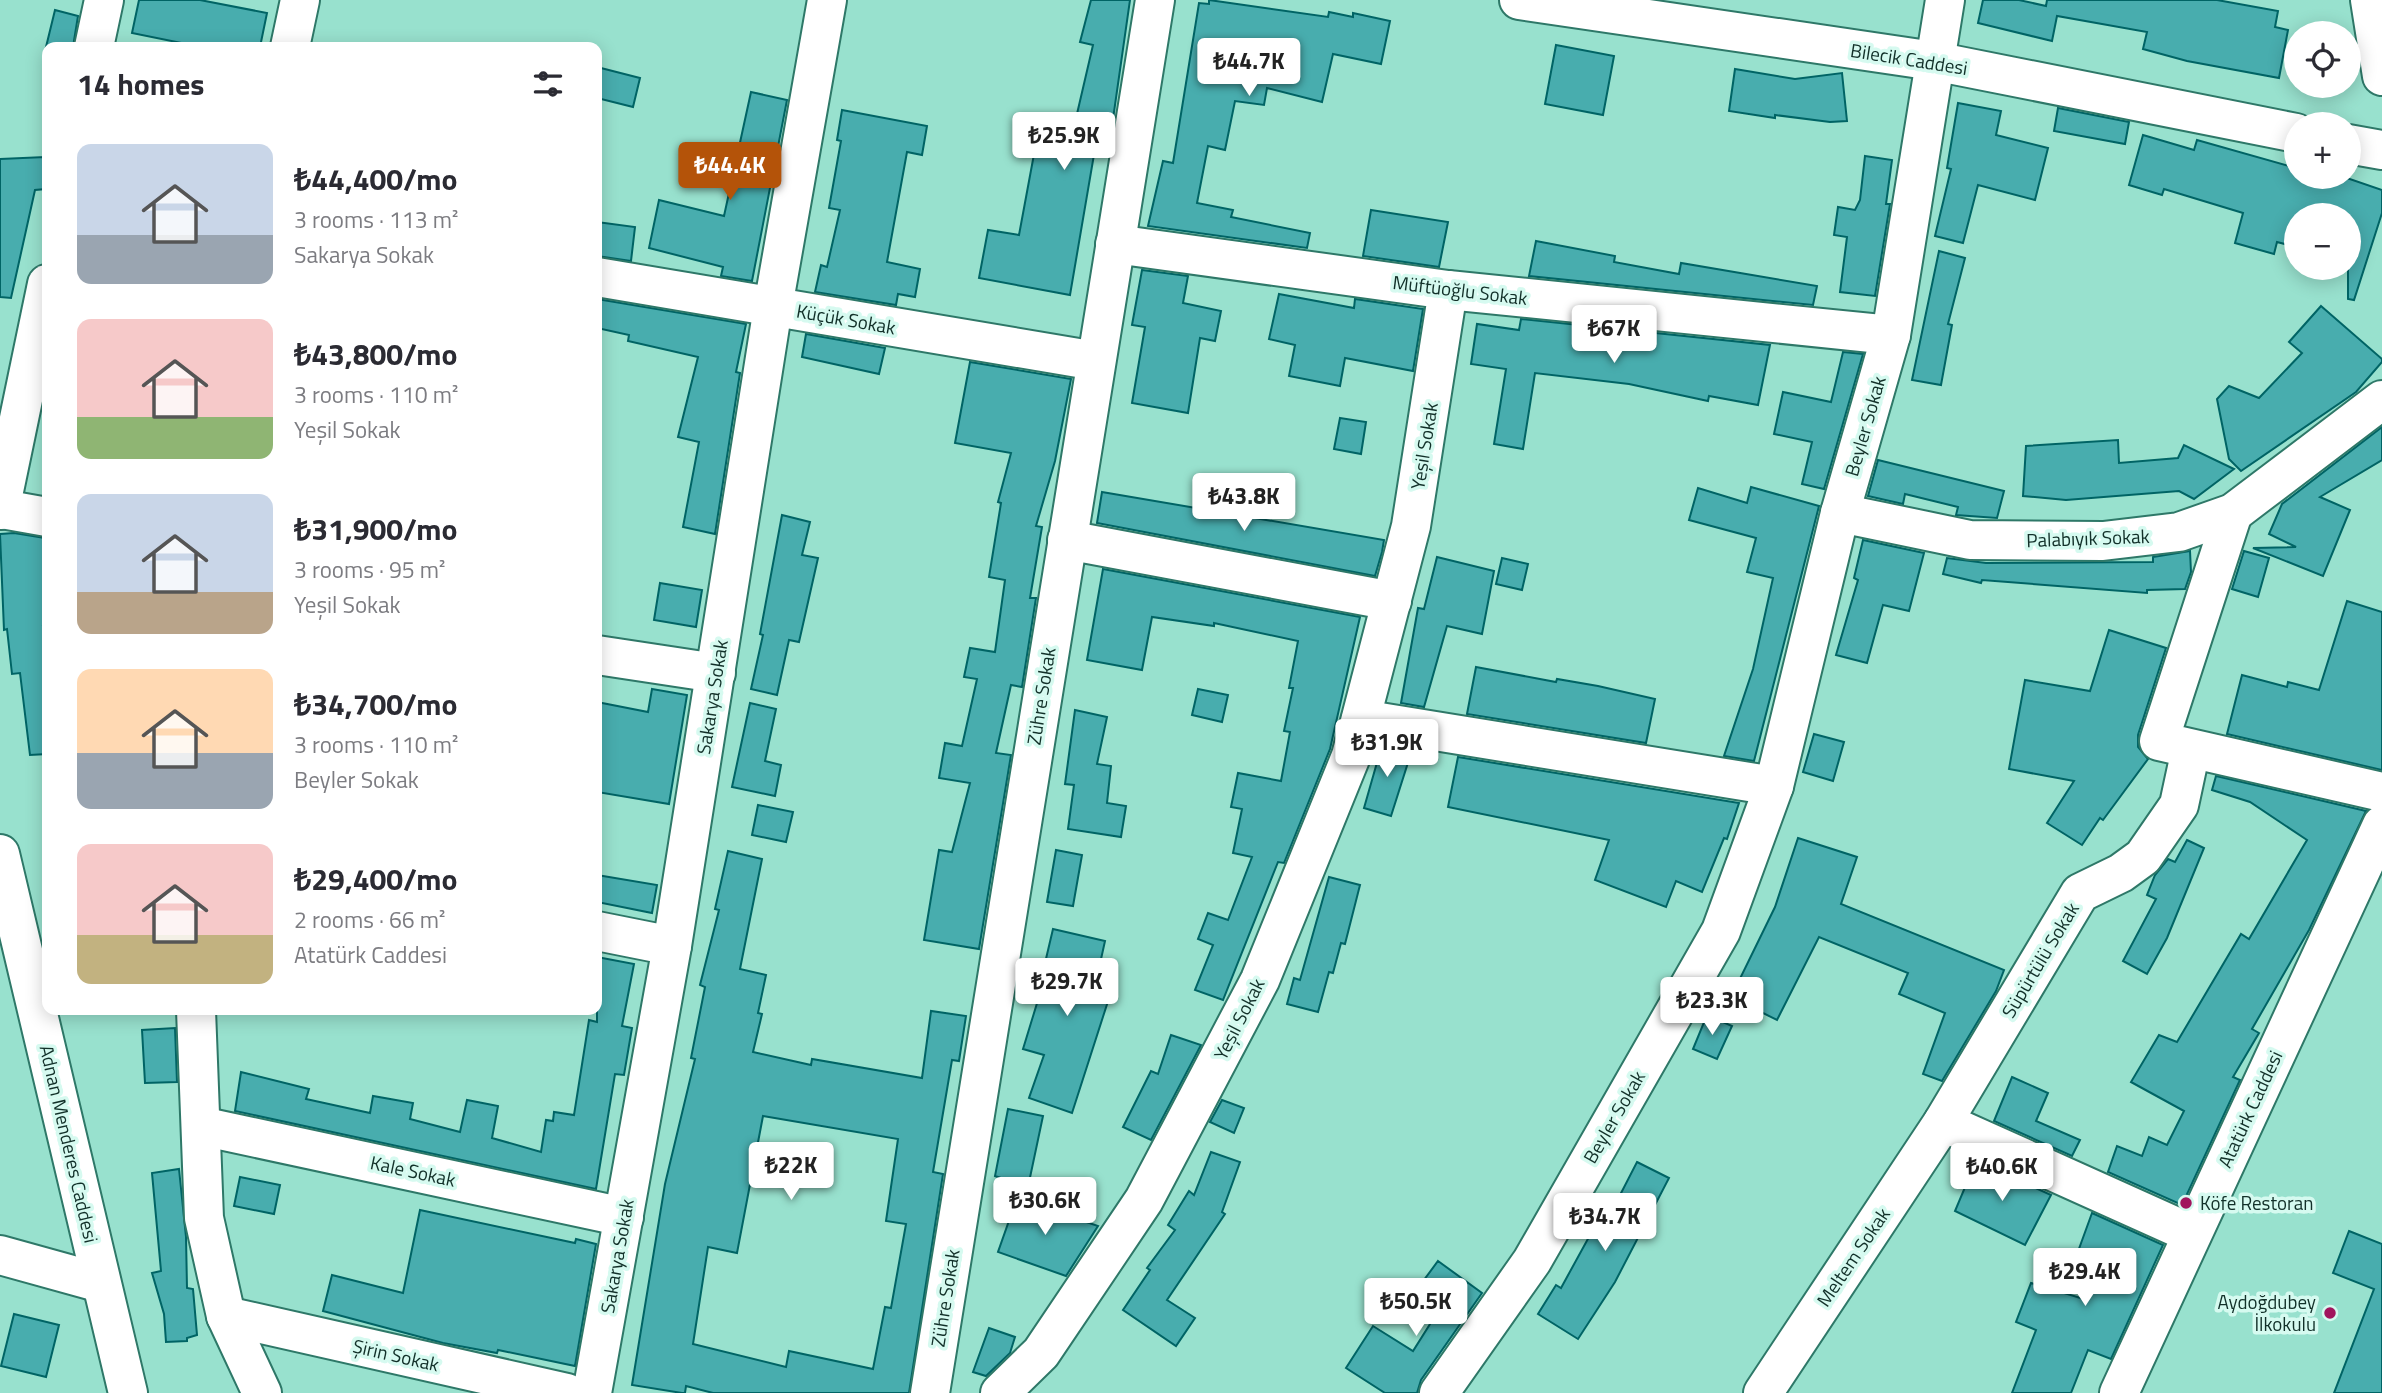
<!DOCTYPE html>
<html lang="en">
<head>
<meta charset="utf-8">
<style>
  :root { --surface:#fff; --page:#f7f7f7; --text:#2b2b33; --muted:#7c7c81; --accent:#b45309 }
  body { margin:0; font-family:"Titillium Web",sans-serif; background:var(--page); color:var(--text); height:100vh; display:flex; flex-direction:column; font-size:26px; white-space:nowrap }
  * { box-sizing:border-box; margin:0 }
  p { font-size:23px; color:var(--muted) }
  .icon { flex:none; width:38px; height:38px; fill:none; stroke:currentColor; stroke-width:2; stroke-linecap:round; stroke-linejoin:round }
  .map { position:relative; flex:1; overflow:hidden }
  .panel { position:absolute; left:42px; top:42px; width:560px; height:973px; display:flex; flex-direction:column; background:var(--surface); border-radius:14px; box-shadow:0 4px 18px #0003 }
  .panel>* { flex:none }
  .buttons { position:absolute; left:2284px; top:21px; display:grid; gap:14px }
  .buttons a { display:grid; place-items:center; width:77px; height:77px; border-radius:50%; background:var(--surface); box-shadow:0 4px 18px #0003; font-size:35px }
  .price { position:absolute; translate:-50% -60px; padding:0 16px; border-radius:7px; background:#fff; color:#222; font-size:23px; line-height:46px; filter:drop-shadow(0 2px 4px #0008) }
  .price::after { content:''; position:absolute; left:50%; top:42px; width:21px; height:16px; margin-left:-10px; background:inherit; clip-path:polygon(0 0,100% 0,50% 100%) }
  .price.current { background:var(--accent); color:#fff }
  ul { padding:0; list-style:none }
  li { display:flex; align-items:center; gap:21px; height:175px; padding:0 35px }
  li span { display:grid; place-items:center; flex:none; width:196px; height:140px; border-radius:14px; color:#555 }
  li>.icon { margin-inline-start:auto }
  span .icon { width:84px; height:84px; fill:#fffc; stroke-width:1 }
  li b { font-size:30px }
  h2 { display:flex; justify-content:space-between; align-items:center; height:84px; padding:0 35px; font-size:30px }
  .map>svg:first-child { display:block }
  .building { fill:#48adae; stroke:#006465; stroke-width:2; fill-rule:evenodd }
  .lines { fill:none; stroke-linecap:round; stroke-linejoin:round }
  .minor-casing { stroke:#2e7868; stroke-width:42 }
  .major-casing { stroke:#2e7868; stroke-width:42 }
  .minor { stroke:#fff; stroke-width:38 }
  .major { stroke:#fff; stroke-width:38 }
  .poi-dot { fill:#a1145d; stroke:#d6faf0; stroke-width:2.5 }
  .labels { text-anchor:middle; stroke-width:7; stroke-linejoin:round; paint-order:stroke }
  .street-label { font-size:19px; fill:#123029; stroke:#d6faf0 }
  .poi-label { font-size:19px; fill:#123029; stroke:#d6faf0; text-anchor:start }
</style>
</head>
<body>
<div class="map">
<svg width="2382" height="1393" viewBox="0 0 2382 1393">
  <rect width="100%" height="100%" fill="#98e1ce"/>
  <g class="building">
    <path d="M139,0h61l67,13 -7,34h-59l-69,-14z"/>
    <path d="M1091,0h39l-20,140 -13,-3 -27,158 -91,-17 9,-48 31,5 18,-97 33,6 23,-99 -13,-3z"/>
    <path d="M1209,0l119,17 1,-5 24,5v-4l37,8 -9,43 -48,-10 -11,48 -55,-14 -3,17 -29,-4 -10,49 -17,-4 -11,57 36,7 -2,7 79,16 -3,15 -159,-22 15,-65 10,2 26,-160 10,1z"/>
    <path d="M1983,0h36l27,6 1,-6h170l61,11 -3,16 13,3 -9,48 -92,-17 -44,-12 4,-17 -90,-16 -5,25 -74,-18z"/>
    <path d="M55,10l23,6 -5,31h-27z"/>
    <path d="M1556,45l58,11 -11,59 -58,-11z"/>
    <path d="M597,67l43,11 -7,29 -36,-9z"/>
    <path d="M1735,69l60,10 47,-6 5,48 -17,1 -55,-7v3l-46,-7z"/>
    <path d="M751,92l36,8 -35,181 -31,-5 2,-9 -74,-19 10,-48 65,16z"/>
    <path d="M1958,103l43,8 -5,24 52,13 -13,52 -57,-15 -15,58 -28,-7 16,-67 -4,-1z"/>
    <path d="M2058,108l71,14 -4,22 -71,-13z"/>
    <path d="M842,110l85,16 -5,29 -15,-3 -20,110 33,7 -5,28 -17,-3 -2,11 -81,-13 6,-27 6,2 13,-57 -11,-2 12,-67 -4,-1z"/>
    <path d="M2143,135l51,15 3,-10 99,28v9h48l38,13v23l-28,87 -6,-1v-84h-52v32l-19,-5 -3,12 -39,-11 8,-30 -79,-24 -2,6 -33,-10z"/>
    <path d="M1865,156l27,4 -6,44h4l-15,92 -35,-4 7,-55 -13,-2 4,-28 17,3 5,-10z"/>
    <path d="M45,157l1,32 -11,1 -24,108 -11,-1v-138z"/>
    <path d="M1371,210l77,12 -9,45 -76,-11z"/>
    <path d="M597,222l38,5 -4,34 -34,-5z"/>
    <path d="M1536,241l79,15 -1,6 65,12 2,-11 136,23 -4,19 -284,-29z"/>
    <path d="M1939,251l26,7 -17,66 4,1 -11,60 -29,-5z"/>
    <path d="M1142,270l46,6 -5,27 38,8 -6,30 -15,-3 -12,75 -56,-10 13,-76 -13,-2z"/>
    <path d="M1279,294l75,14 1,-9 68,10 -10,62 -68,-13 -5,28 -51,-10 6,-31 -26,-6z"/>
    <path d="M597,299l149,25 -10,48 4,1 -25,161 -32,-7 16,-85 -21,-5 20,-80 -70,-16 1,-6 -32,-7z"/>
    <path d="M2321,306l61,53v3l-26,30 -115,79 -12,-12 -12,-60 12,-13 30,12 43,-45 -13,-11z"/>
    <path d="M1521,319l249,26 -12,60 -49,-9 -1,5 -79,-17 -94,-11 -12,76 -29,-5 12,-75 -35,-5 6,-40 42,6z"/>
    <path d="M806,334l79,14 -6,26 -77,-17z"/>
    <path d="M1843,352l20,2 -39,135 -22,-5 10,-42 -38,-8 9,-42 48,10z"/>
    <path d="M970,362l101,17 -16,82 -19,65 6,1 -12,71h6l-14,89 -11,-2 -15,68 15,2 -32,194 -55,-9 15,-90 13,2 18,-69 -31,-5 6,-35 17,3 15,-67 -13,-2 6,-29 25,4 10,-72 -16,-3 12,-74 -3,-1 13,-49 -56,-10z"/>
    <path d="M1340,418l26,4 -5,32 -27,-5z"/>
    <path d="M2382,427v33l-62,37 30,13 -27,66 -70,-28 43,-1 -27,-13 13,-30z"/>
    <path d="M2118,440l1,23 59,-5 6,-13 50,24 -40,30 -15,-8 -113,9 -43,-4 3,-50z"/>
    <path d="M1878,460l126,31 -7,27 -41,-3 2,-8 -53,-13 -2,10 -35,-8z"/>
    <path d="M1751,487l68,19 -65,255 -30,-5 29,-87 20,-91 -26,-6 9,-34 -67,-18 9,-32 49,15z"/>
    <path d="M1102,492l282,48 -2,12 -7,24 -278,-53z"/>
    <path d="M782,515l28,7 -8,33 16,3 -19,84 -10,-2 -12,55 -26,-6 12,-54 -3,-1z"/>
    <path d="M14,533l31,5 2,88h-4l4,38v90l-17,1 -10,-82 -8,1 -5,-45 -3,1 -4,-96z"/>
    <path d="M1863,540l61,13 -15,58 -26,-6 -16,58 -31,-8 22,-75 -4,-2z"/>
    <path d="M2190,551l1,21 -6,17 -38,1v3l-165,-13 -1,3 -38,-9 4,-16 39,5 167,-1v-5z"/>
    <path d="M2244,551l25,7 -11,39 -26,-8z"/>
    <path d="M1437,557l57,14 -12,63 -35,-8 -23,81 -23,-4 17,-95 6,1z"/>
    <path d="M1502,558l26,6 -6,26 -26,-6z"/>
    <path d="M1103,569l257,48 -30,132 -46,114 -6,-1 -55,138 -28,-10 18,-45 -15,-6 10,-26 20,7 24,-63 -19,-4 9,-44 -11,-2 7,-34 43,8 9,-49 -6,-1 9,-43h-4l9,-47 -84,-18v3l-62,-9 -10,53 -55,-10z"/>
    <path d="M660,583l42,7 -6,37 -42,-7z"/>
    <path d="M2347,601l35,11v158l-155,-36 15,-59 45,12 1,-5 31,8z"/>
    <path d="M2109,630l57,18 -28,87v12l10,12 -45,61 -3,-2 -18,27 -35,-22 27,-42 -65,-12 16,-89 65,11z"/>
    <path d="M1476,667l80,15 1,-3 41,7 57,13 -9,44 -179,-29z"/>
    <path d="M652,689l35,6 -18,109 -72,-12v-90l51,10z"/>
    <path d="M1198,689l30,6 -6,27 -30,-7z"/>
    <path d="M750,703l26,6 -11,52 16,4 -6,31 -43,-9z"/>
    <path d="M1075,710l32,7 -10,47 14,2 -4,37 19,3 -5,31 -53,-8 6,-44 -9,-1z"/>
    <path d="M1814,734l30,8 -11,39 -30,-9z"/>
    <path d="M1382,745l30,5 -21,66 -27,-8z"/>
    <path d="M1458,757l281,46 -12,36 -3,-1 -22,54 -26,-11 -10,26 -71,-27 14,-40 -161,-33z"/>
    <path d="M2216,776l150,35 -57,119 -57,99 7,4 -26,44 7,3 -58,125 -74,-33 9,-26 25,10 7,-19 18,8 17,-34 -53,-29 28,-47 18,7 64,-108 8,5 58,-99 -57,-38 -38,-12z"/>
    <path d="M758,805l35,7 -7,30 -34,-7z"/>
    <path d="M1798,838l59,19 -16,47 163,66 -8,21 -54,90 -19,-7 22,-61 -46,-19 9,-21 -89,-36 -42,83 -46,-23 44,-90z"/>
    <path d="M2187,840l17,8 -37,90 -20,36 -24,-13 33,-62 -9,-4 8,-20 13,-16 7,3z"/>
    <path d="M1056,850l26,5 -9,51 -26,-4z"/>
    <path d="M728,851l34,8 -22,110 26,6 -8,38 4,1 -9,38 58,13 1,-6 110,19 9,-67 35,5 -7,45 -7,-1 -19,112 10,2 -34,219h-196l-27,-7 -1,7h-3l-50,-8 33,-201 30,-125 -4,-1 14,-71 -5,-2 19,-75 -4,-1zM763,1116l135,23 -12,82 20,3 -15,84 -6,-1 -12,62 -84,-18 -3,16 -93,-23 15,-97 29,6z"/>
    <path d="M597,875l60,10 -5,28 -55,-11z"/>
    <path d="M1329,877l31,8 -15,59 -4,-1 -8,30 -4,-1 -11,40 -31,-8 7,-26 6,2z"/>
    <path d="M1053,929l52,12 -11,50 16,4 -38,118 -43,-15 15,-43 -21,-6 26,-85 -4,-1z"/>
    <path d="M597,957l37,7 -12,62 10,2 -8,47 -9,-1 -19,115 -361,-78 6,-39 68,17 -3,10 64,14 3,-17 40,7 -3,16 50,13 7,-32 31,6 -6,32 49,14 5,-32 7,1 1,-9 20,3 15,-95 8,2z"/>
    <path d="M1707,1015l25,11 -15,33 -24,-10z"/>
    <path d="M175,1028l2,54 -32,1 -3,-53z"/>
    <path d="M1171,1035l30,10 -50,95 -28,-13 28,-56 7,3z"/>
    <path d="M2012,1077l36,16 -12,28 44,19 -8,16 -78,-35z"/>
    <path d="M1222,1100l22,8 -10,25 -24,-11z"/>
    <path d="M1008,1109l35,7 -15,71 -33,-11z"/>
    <path d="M1211,1152l29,10 -18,50 3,2 -58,86 28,18 -19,28 -53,-36 27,-40 -3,-2 28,-38 -7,-5 21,-34 5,4z"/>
    <path d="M1976,1161l75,34 -26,50 -70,-34z"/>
    <path d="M1637,1162l32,16 -54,104 -37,57 -40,-25 18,-29 5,3 51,-93 6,4z"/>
    <path d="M179,1169l7,68 1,51 6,1 4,46 -10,3v3l-21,1 -2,-28 -12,-41 9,-2 -9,-98z"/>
    <path d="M240,1177l40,8 -6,29 -40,-8z"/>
    <path d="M1017,1198l81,28 -32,50 -68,-24z"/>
    <path d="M420,1210l155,33 1,-4 20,5 -21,122 -77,-16 -1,3 -54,-10 -120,-32 9,-36 71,18z"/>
    <path d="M2092,1213l71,32 -52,114 -23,-9 -17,43h-59l24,-63 -20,-8 15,-39 56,17 8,-20 -23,-12z"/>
    <path d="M2349,1231l33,13v149h-48l40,-104 -41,-16z"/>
    <path d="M1438,1261l44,32 -61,87 -4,13h-32l-39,-25 27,-42 40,25 29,-46 -24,-17z"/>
    <path d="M14,1314l45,11 -13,52 -45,-11z"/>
    <path d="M989,1328l26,9 -5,16 -24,23 -13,-4z"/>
  </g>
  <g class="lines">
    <g class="minor-casing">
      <g id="minor">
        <path d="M2370,0l12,76"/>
        <path d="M94,47l10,-47"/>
        <path d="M290,47l10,-47"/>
        <path d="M1115,244l333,46 443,45"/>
        <path d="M597,277l499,84"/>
        <path d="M2,509l45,8"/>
        <path d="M0,510l47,-226"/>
        <path d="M1840,513l130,27 133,1 76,-9 54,-19 149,-113"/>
        <path d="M2233,513l-74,228 223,51"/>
        <path d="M1067,540l325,61"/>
        <path d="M597,655l119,18"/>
        <path d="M1361,719l413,67"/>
        <path d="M0,854l128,539"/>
        <path d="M597,931l75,15"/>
        <path d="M196,1010l8,208 22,98 36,77"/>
        <path d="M1943,1122l249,112"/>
        <path d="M201,1126l423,91"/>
        <path d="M0,1255l101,28"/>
        <path d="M226,1316l341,77"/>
        <path d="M592,1393l80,-447 101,-639 54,-307"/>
        <path d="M930,1393l225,-1393"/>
        <path d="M1000,1393l41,-40 103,-153 116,-220 91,-224 60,-230 37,-236"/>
        <path d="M1439,1393l93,-132 189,-330 53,-145 66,-273 51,-178 54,-335"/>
        <path d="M1763,1393l180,-271 137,-229 41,-20 22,-16 36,-52 12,-56"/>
      </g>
    </g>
    <g class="major-casing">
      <g id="major">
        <path d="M1519,0l415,61 362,72"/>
        <path d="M2348,144l34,6"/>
        <path d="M2119,1393l263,-568"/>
      </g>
    </g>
    <use href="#minor" class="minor"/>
    <use href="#major" class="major"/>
  </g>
  <g class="poi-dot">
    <circle cx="2186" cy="1203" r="7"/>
    <circle cx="2330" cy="1313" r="7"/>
  </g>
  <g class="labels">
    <g class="street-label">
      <text transform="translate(1909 59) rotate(9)" y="7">Bilecik Caddesi</text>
      <text transform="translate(1460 290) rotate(7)" y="7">Müftüoğlu Sokak</text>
      <text transform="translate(846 319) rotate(10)" y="7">Küçük Sokak</text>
      <text transform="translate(1865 426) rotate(-74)" y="7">Beyler Sokak</text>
      <text transform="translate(1424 446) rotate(-81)" y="7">Yeşil Sokak</text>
      <text transform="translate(2088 538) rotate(-2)" y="7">Palabıyık Sokak</text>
      <text transform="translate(1041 696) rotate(-81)" y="7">Zühre Sokak</text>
      <text transform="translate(712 697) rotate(-81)" y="7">Sakarya Sokak</text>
      <text transform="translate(2040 960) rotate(-59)" y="7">Süpürtülü Sokak</text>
      <text transform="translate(1239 1019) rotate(-63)" y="7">Yeşil Sokak</text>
      <text transform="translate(2250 1109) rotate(-65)" y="7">Atatürk Caddesi</text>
      <text transform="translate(1614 1117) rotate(-60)" y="7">Beyler Sokak</text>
      <text transform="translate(69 1144) rotate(77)" y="7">Adnan Menderes Caddesi</text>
      <text transform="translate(413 1171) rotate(12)" y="7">Kale Sokak</text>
      <text transform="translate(617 1256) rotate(-80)" y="7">Sakarya Sokak</text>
      <text transform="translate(1853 1257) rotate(-56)" y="7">Meltem Sokak</text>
      <text transform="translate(945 1298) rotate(-81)" y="7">Zühre Sokak</text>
      <text transform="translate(396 1355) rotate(13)" y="7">Şirin Sokak</text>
    </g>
    <g class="poi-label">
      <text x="2200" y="1210">Köfe Restoran</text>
      <text x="2316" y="1309" text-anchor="end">Aydoğdubey<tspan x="2316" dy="22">İlkokulu</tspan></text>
    </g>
  </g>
</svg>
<div class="buttons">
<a><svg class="icon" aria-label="locate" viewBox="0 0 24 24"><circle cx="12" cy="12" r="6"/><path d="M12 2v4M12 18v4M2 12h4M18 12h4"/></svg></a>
<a>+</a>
<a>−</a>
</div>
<b class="price" style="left:1249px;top:98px">₺44.7K</b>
<b class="price" style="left:1064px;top:172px">₺25.9K</b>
<b class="price current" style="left:730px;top:202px">₺44.4K</b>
<b class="price" style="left:1614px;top:365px">₺67K</b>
<b class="price" style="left:1244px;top:533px">₺43.8K</b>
<b class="price" style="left:1387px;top:779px">₺31.9K</b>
<b class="price" style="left:1067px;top:1018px">₺29.7K</b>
<b class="price" style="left:1712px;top:1037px">₺23.3K</b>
<b class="price" style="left:791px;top:1202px">₺22K</b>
<b class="price" style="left:2002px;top:1203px">₺40.6K</b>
<b class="price" style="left:1045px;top:1237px">₺30.6K</b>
<b class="price" style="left:1605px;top:1253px">₺34.7K</b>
<b class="price" style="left:2085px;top:1308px">₺29.4K</b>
<b class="price" style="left:1416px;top:1338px">₺50.5K</b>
<section class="panel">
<h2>14 homes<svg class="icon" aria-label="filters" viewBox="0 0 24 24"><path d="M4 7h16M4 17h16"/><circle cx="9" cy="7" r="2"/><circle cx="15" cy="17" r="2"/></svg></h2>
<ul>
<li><span style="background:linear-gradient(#c9d6e8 65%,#9aa5b1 0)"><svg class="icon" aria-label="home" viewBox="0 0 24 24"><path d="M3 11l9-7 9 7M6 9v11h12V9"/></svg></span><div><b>₺44,400/mo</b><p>3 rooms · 113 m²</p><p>Sakarya Sokak</p></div></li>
<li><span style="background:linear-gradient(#f6c9c9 70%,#8fb573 0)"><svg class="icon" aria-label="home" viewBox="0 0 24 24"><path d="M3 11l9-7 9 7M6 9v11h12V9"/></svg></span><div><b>₺43,800/mo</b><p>3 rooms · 110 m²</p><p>Yeşil Sokak</p></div></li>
<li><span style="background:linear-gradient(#c9d6e8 70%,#b9a48a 0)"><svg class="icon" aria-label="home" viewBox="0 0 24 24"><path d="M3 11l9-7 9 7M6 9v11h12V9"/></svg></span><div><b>₺31,900/mo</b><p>3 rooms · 95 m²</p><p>Yeşil Sokak</p></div></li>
<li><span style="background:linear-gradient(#ffd9b3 60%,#9aa5b1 0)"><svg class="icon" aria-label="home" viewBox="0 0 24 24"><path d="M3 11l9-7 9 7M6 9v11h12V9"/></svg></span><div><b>₺34,700/mo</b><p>3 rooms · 110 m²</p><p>Beyler Sokak</p></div></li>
<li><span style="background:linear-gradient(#f6c9c9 65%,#c2b280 0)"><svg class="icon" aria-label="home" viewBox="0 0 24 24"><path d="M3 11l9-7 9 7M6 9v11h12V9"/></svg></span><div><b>₺29,400/mo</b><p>2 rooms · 66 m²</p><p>Atatürk Caddesi</p></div></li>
</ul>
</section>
</div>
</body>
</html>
